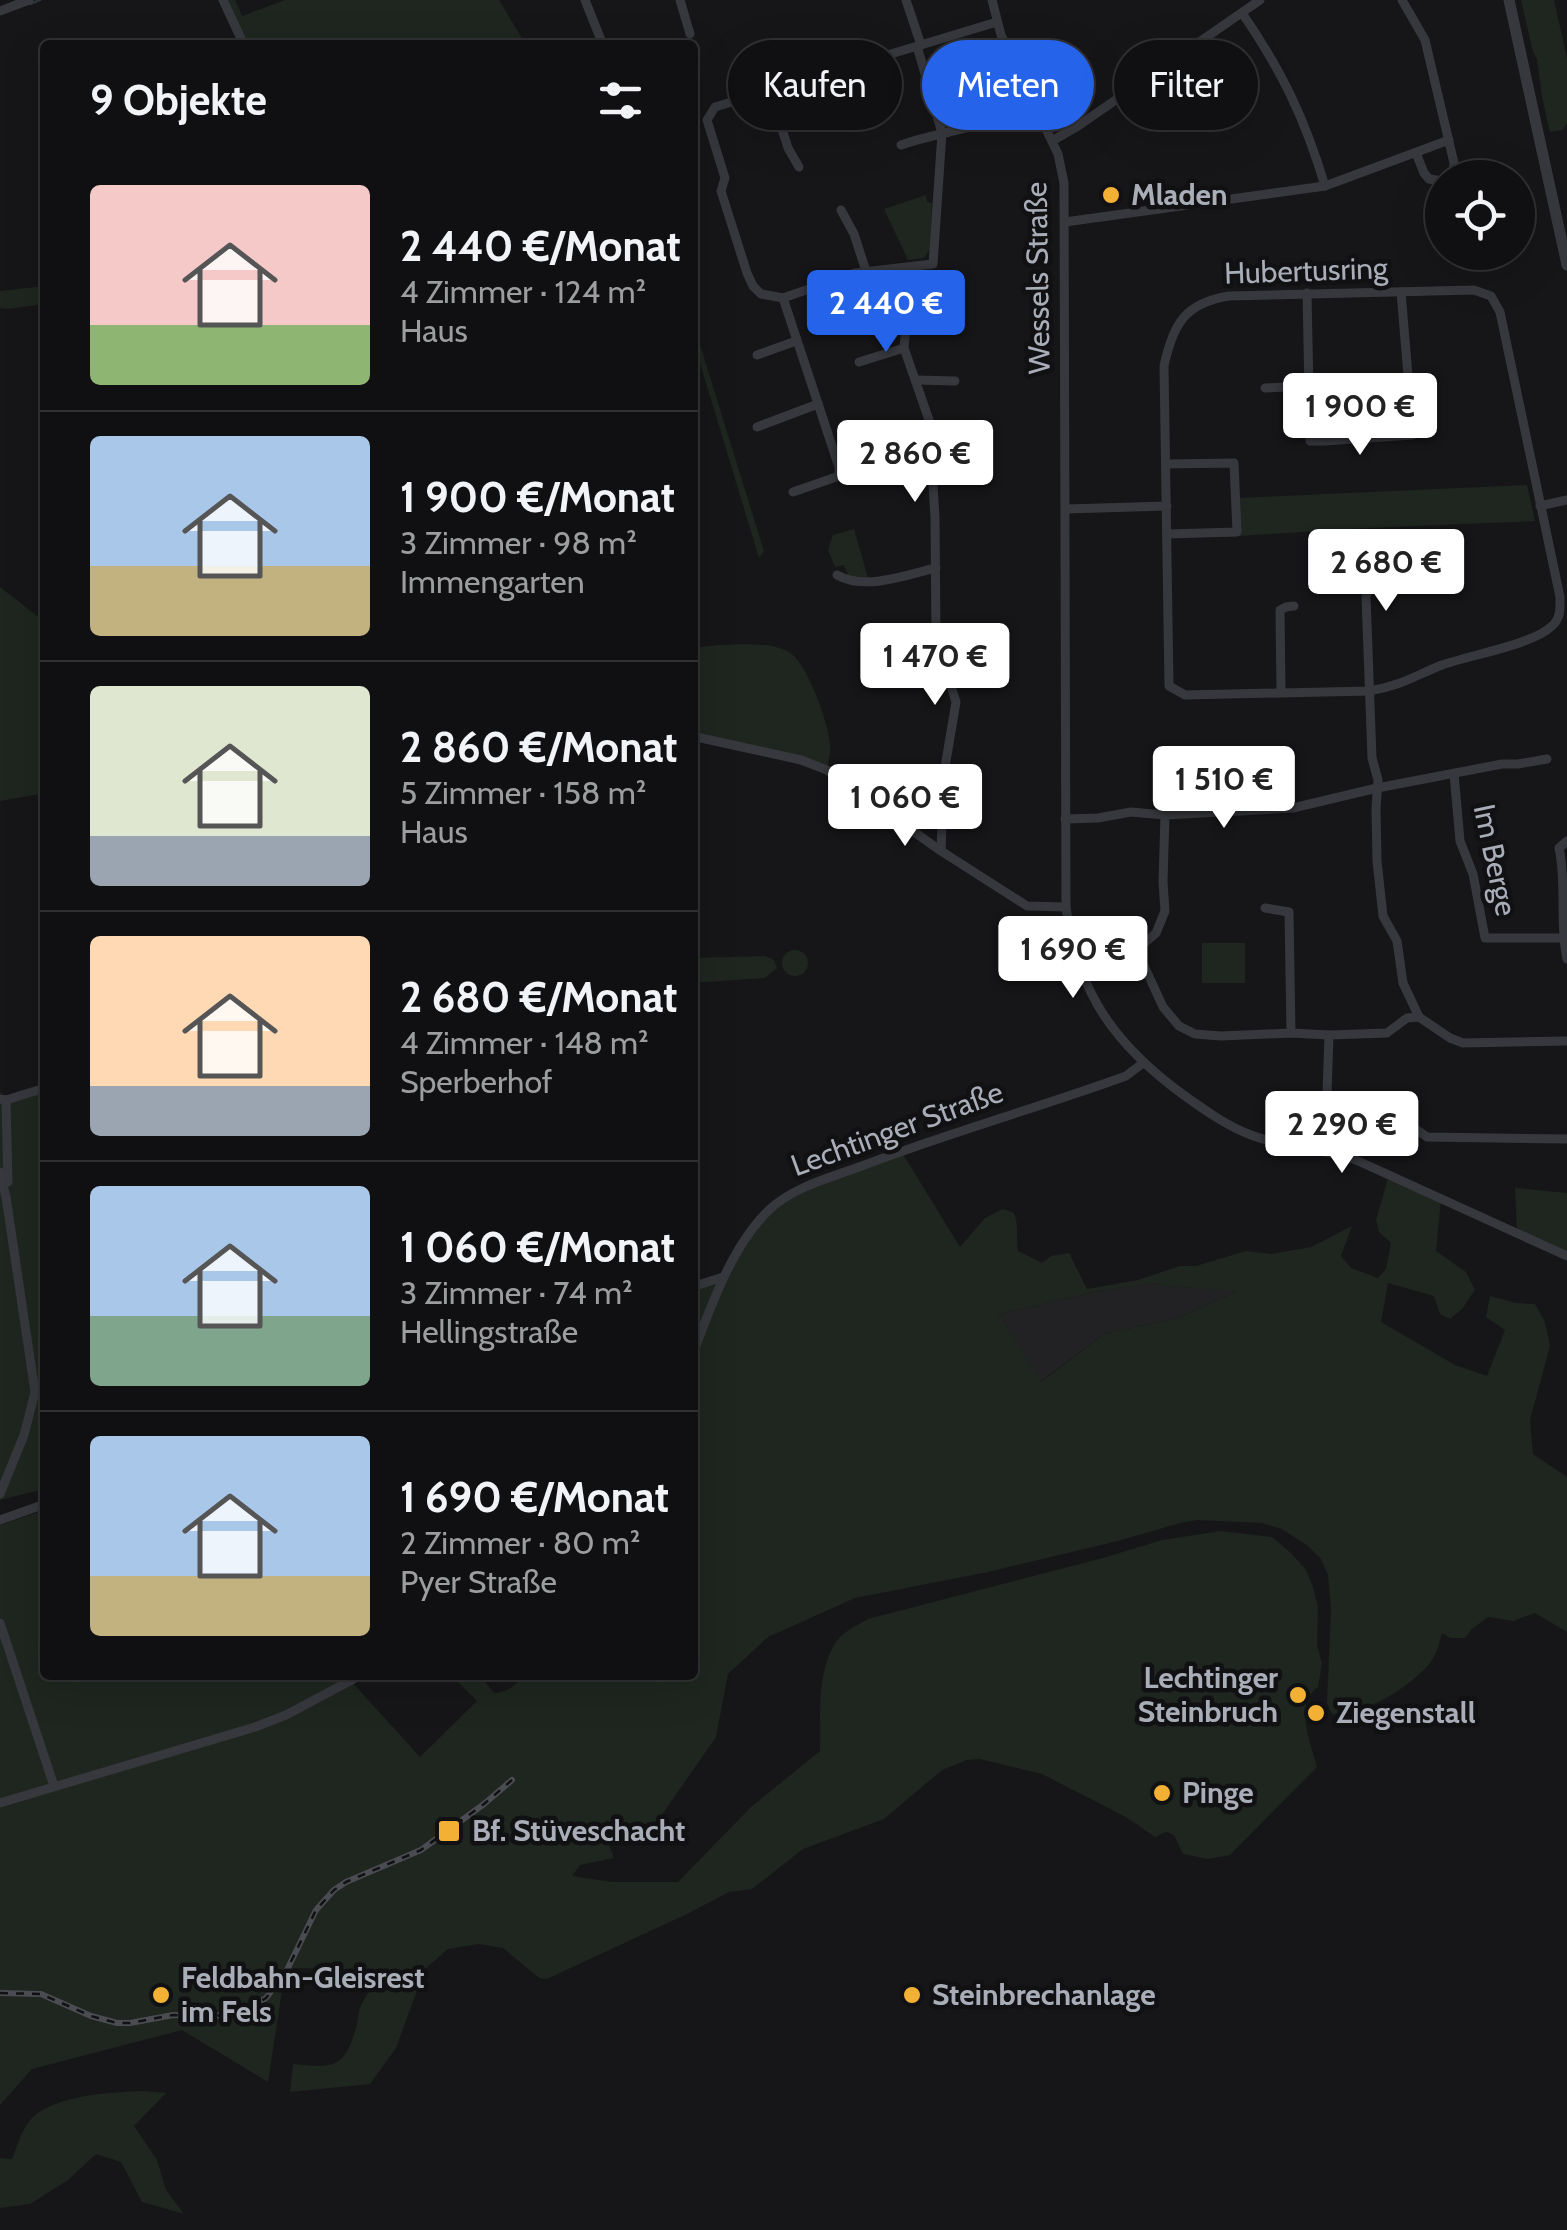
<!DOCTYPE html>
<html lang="de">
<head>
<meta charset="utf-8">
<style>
  :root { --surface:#101012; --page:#19191b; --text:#f1f3f6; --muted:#9c9d9f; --line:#303032; --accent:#2563eb }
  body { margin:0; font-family:Cabin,sans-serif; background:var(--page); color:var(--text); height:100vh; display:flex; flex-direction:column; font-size:38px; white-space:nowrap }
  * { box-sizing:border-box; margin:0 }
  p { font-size:32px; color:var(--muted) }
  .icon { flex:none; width:55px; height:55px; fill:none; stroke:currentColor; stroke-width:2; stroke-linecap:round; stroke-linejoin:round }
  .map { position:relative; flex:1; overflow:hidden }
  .side { position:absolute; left:40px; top:40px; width:658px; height:1640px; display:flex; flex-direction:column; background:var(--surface); border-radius:10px; box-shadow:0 10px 40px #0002,0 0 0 2px var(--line) }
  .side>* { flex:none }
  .banner { position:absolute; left:728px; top:40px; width:688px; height:90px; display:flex; gap:20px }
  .tools { position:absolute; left:1425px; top:160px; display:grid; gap:20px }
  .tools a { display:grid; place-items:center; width:110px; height:110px; border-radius:50%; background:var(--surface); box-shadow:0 10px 40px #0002,0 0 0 2px var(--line); font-size:50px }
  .price { position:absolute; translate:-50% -85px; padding:0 22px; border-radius:10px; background:#fff; color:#222; font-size:32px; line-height:65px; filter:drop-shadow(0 2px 5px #0008) }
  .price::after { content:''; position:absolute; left:50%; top:60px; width:30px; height:22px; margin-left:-15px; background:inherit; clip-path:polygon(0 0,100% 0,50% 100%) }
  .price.active { background:var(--accent); color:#fff }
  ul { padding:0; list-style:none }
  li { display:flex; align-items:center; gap:30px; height:250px; padding:0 50px }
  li+li { border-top:2px solid var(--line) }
  li span { display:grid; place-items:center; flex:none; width:280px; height:200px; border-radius:10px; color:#555 }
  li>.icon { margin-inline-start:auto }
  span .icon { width:120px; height:120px; fill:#fffc; stroke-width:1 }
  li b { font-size:42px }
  h2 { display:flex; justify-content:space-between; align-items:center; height:120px; padding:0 50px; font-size:42px }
  .chip { padding:0 35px; border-radius:45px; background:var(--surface); box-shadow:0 10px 40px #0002,0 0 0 2px var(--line); font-size:35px; line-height:90px }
  .chip.active { background:var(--accent); color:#fff }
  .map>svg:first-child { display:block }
  .built { fill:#222225 }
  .green { fill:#1e261f; fill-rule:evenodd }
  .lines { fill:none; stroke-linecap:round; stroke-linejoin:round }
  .stream { stroke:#2c353c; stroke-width:2.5 }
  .minor { stroke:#37383d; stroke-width:9 }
  .tertiary { stroke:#37383d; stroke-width:11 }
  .rail-casing { stroke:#4a4c52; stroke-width:6 }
  .rail { stroke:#111113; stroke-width:2.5; stroke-dasharray:8; stroke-linecap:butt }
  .poi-dot { fill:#f2b134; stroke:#111113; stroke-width:4 }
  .labels { text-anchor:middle; stroke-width:9; stroke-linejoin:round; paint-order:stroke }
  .poi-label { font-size:30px; font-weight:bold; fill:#a8adb8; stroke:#111113; text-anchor:start }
  .street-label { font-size:30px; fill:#a8adb8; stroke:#111113 }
</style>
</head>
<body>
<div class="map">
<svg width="1567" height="2230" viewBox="0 0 1567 2230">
  <rect width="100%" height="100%" fill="#161618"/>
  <path class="built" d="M1157,1283l6,3 77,4 -62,28 -74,16 -64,48 -41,-68 110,-25z"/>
  <g class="green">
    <path d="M223,0h12l7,16 43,-16h214l27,45h-297l12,-4z"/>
    <path d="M1521,0h33l13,58v65l-4,7 -13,2 -8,-35 -5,-38 -4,-7z"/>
    <path d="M926,195l1,7 5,1 -2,46 -6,9 -16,2 -24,-51z"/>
    <path d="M45,286v18l-38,5 -7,-1v-17z"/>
    <path d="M693,322l71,229 -5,7 -66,-218z"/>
    <path d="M1527,485l8,36 -167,7 -130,8v-38z"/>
    <path d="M854,529l14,49 -19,-1 -5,-12 -9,2 -7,-17 5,-15z"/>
    <path d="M0,587l37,29 8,1v176l-45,8z"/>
    <path d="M718,645c22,0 51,-4 71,7 18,10 41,74 41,94 1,7 -2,16 -3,24l-134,-34 -1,-88z"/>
    <rect x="1202" y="943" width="43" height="40"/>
    <circle cx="795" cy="963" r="13"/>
    <path d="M765,956l9,4 3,8 -12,10 -72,5v-25z"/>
    <path d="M45,1088v401l-45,11v-408l6,8z"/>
    <path d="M901,1151l59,96 25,-29 18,-9 11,4c5,12 2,25 4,38l24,12 9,-7 18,-3 18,36 51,-9 42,-14h16l50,-15 25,3 40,-7 41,-21 -11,30 10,12 27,10 8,-9 5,-26 -12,-11 -3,-12 13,-45 52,24 -5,52 30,21 9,18 -13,19 -12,10 -10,-5 -6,-18 -46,-13 -7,39 74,43 32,11 18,-46 -19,-13 4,-21 26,7 19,1 10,18 5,24 -20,74 3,34 34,23v155l-32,-19 -22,8 -25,-4 -16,12 -7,9h-15l-8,-5c-3,11 -5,21 -12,30 -17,22 -70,56 -98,51l-5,-11 4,-93 -3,-35 -7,-16 -13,-13 -26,-17 -20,-6 -65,-3 -17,3 -62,18 -130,31 -133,26 -87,39 -40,37 -12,63 -64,92 -36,2 -9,-11 -3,12 10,26 -34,7 -8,11 40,6h66l73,-75 69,-56c1,-35 -4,-78 16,-109 6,-10 22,-17 32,-23l235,-61 59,-18 59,-9 51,6 20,17 14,16 7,17 5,20 -1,38 5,19 -4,23c-25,16 -7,56 -1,80l-87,88 -22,4 -25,-5 -9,-19 -8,-3 -11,5 -29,-20 -84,-43 -62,-15 -13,1 -25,10 -58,49 -81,30 -51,40 -23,3 -42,22 -138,64 -7,1 -4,-2 -35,-29 -24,-4 -31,5 -23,20 -29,79 -26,36 -80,8 3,-28c42,4 52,5 64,-40 1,-5 1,-11 3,-16 4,-11 11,-16 13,-29l-8,-9 -71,-2 -11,16 -15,98 -86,-52 -150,39 -32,36v-580l45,-15v165h316l-10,6 69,76 57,-56 -20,-20 -2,-6h25l14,18c13,-1 21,-6 28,-18h170l1,-388 30,-10 29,-45 32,-34zM1157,1283l5,3 76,5 -60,27 -74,16 -63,48 -42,-68 110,-25z"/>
    <path d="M1515,1188l52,5v63l-50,-23z"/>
    <path d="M143,2091l23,2 -32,33 23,34 9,30 18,24 -42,-12 -21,-40 -25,-8 -28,26 -38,24 -30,4v-50l12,1c6,-14 10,-32 22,-43 25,-21 77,-24 109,-25z"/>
  </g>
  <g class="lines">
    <path class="stream" d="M30,4l10,-4"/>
    <g class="minor">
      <path d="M223,0l21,45"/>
      <path d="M585,0l18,45"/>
      <path d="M680,0l10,34"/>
      <path d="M906,0l15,45"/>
      <path d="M992,0l9,35 57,119 6,29 2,724c11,86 50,139 119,189 21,15 42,30 66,39 34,13 71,13 105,25l211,96"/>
      <path d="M1402,0l23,40 29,123 -1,8 -5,7"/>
      <path d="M0,11l29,-11"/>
      <path d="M1242,13c40,58 63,106 83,173"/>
      <path d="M917,46l25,87 -9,131 -78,9 -72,25 -22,-4 -8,-8 -6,-13 -26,-82 4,-13 -18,-58 8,-13 282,-85"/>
      <path d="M770,91l18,57 11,19"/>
      <path d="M1052,141l26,-15 182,-126"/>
      <path d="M901,145c28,-10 56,-13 84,-23"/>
      <path d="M1416,153l8,20 5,6 13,2"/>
      <path d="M841,210l13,24 12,37"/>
      <path d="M1065,222l260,-36 124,-46"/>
      <path d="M911,267l-7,81 25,72 6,97 1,122 20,63 -12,71 -3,78"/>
      <path d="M1474,290l17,6 9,16 60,285c0,11 1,21 -8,29 -20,19 -82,29 -110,39 -28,11 -41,21 -73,26l-184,4 -16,-9 -5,-320c9,-42 21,-63 65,-70z"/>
      <path d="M1307,293l3,148h14l89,-6 -12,-143"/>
      <path d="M783,298l56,169v9l11,-11 80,-26"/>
      <path d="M757,355l39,-14"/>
      <path d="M859,362l45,-14"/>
      <path d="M916,380l39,1"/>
      <path d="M1265,388l42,-2"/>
      <path d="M757,427l61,-23"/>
      <path d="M1166,464l68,-1 3,69 -70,2"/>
      <path d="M793,492l46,-16"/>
      <path d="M1540,506l27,-6"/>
      <path d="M1066,509l101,-3"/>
      <path d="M837,575c29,16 68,0 99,-7"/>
      <path d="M1459,579l-1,-14 -63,2 -21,9 -8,21 6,161 6,22 -2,28 1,53 6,55 14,25 6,42 16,34 31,21 13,5 104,-2"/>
      <path d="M890,639l52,13"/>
      <path d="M1281,692l-1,-82 6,-3 8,-1"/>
      <path d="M692,736l109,24 26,10 114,81 86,55 39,1"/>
      <path d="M1454,774l6,67 13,33 12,64h77"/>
      <path d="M1165,815l-2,67 2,29 -9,22 -14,12 -1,14 22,48 16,19 16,8 26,2 70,-3 38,2 58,-2 20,-15 12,-1"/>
      <path d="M1065,819l33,-1 33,-6 34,3 128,-7 84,-20 125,-24h16l29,-5"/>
      <path d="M1567,841l-8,7c8,36 0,74 8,111"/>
      <path d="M1265,908l24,4 2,121"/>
      <path d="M1327,1093l2,-58"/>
      <path d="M0,1099l6,1 39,-12"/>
      <path d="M6,1100l2,82"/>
      <path d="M1414,1128l13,9 140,2"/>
      <path d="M0,1172l6,25 29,195 -11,43 -24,59"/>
      <path d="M692,1287l31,-10"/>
      <path d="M692,1356c19,-49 39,-110 78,-147 24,-22 59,-31 89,-42 88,-34 179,-59 267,-91l17,-13"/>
      <path d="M0,1520l45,-16"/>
      <path d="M0,1623l54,163"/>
      <path d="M0,1803l255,-76 31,-12 75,-40"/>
    </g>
    <path class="tertiary" d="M1509,0l58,265"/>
    <g class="rail-casing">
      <path id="rail" d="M0,1993l41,1 50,22 26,7h13l43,-8 39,2 37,-9 17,-10 20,-26 30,-62 18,-20 12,-8 75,-32 63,-46 28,-24"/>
    </g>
    <use href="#rail" class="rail"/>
  </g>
  <g class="poi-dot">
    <circle cx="1111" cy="195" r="10"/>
    <circle cx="1298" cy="1695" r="10"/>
    <circle cx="1316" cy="1713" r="10"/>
    <circle cx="1162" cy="1793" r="10"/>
    <rect x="437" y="1819" width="24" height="24" rx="5"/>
    <circle cx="161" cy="1995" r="10"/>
    <circle cx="912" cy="1995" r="10"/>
  </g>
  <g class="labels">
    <g class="poi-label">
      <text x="1131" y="205">Mladen</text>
      <text x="1278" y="1688" text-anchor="end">Lechtinger<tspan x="1278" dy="34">Steinbruch</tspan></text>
      <text x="1336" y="1723">Ziegenstall</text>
      <text x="1182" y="1803">Pinge</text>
      <text x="472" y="1841">Bf. Stüveschacht</text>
      <text x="181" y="1988">Feldbahn-Gleisrest<tspan x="181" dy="34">im Fels</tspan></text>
      <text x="932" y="2005">Steinbrechanlage</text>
    </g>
    <g class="street-label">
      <text transform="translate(1306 271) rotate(-2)" y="10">Hubertusring</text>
      <text transform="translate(1038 278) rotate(-91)" y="10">Wessels Straße</text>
      <text transform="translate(1495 860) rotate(78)" y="10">Im Berge</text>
      <text transform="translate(897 1129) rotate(-20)" y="10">Lechtinger Straße</text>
    </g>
  </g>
</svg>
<div class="tools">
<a><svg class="icon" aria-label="locate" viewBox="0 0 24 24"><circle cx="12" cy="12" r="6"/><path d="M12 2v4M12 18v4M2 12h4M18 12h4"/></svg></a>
</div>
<b class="price active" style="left:886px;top:355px">2 440 €</b>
<b class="price" style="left:1360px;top:458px">1 900 €</b>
<b class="price" style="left:915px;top:505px">2 860 €</b>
<b class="price" style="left:1386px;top:614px">2 680 €</b>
<b class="price" style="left:935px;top:708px">1 470 €</b>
<b class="price" style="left:1224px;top:831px">1 510 €</b>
<b class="price" style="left:905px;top:849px">1 060 €</b>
<b class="price" style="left:1073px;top:1001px">1 690 €</b>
<b class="price" style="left:1342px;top:1176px">2 290 €</b>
<div class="banner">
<a class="chip">Kaufen</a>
<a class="chip active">Mieten</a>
<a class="chip">Filter</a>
</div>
<section class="side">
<h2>9 Objekte<svg class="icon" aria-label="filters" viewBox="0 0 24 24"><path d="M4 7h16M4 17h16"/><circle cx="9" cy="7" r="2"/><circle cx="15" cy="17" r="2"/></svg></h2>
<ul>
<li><span style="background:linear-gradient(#f6c9c9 70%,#8fb573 0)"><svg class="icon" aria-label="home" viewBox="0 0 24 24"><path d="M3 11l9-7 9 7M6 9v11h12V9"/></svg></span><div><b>2 440 €/Monat</b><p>4 Zimmer · 124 m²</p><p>Haus</p></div></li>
<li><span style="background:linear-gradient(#a9c7e8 65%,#c2b280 0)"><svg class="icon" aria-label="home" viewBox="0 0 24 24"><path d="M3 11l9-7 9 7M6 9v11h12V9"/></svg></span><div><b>1 900 €/Monat</b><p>3 Zimmer · 98 m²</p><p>Immengarten</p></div></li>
<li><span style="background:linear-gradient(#dfe7d0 75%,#9aa5b1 0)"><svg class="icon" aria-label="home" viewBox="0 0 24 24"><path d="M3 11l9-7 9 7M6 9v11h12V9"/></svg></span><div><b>2 860 €/Monat</b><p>5 Zimmer · 158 m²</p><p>Haus</p></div></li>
<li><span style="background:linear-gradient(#ffd9b3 75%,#9aa5b1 0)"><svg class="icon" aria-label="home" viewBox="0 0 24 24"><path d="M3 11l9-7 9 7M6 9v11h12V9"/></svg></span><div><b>2 680 €/Monat</b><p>4 Zimmer · 148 m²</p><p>Sperberhof</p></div></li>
<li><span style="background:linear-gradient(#a9c7e8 65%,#7fa58c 0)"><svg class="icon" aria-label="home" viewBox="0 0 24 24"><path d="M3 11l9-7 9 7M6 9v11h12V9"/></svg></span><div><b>1 060 €/Monat</b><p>3 Zimmer · 74 m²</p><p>Hellingstraße</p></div></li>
<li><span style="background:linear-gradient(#a9c7e8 70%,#c2b280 0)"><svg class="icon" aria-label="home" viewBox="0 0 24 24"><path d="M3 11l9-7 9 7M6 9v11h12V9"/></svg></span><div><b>1 690 €/Monat</b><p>2 Zimmer · 80 m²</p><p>Pyer Straße</p></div></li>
</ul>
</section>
</div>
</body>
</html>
